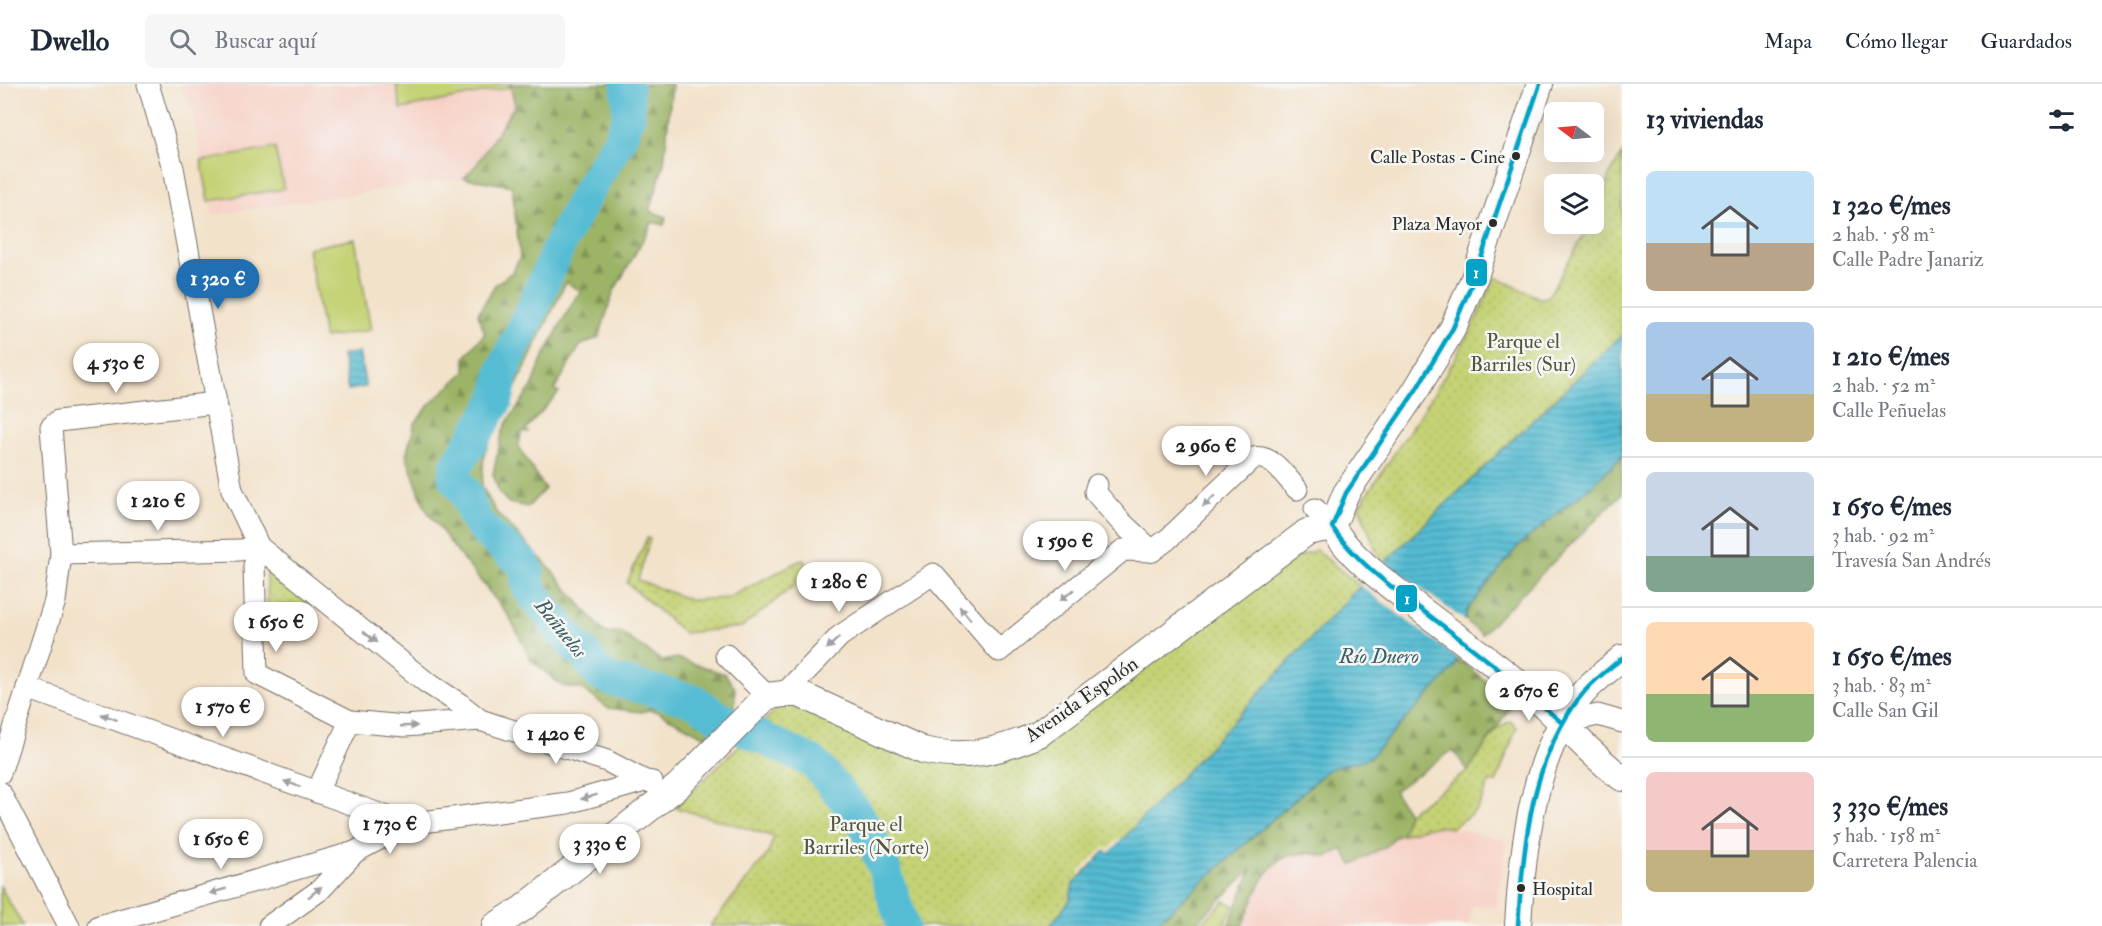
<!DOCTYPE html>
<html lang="es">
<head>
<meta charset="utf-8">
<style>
  :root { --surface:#fff; --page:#f6f6f7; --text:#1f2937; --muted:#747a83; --line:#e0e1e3; --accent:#1f6fb2 }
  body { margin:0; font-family:"IM FELL Double Pica",serif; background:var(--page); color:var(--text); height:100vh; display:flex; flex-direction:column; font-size:22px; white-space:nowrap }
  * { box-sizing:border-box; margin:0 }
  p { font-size:20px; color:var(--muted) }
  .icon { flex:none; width:33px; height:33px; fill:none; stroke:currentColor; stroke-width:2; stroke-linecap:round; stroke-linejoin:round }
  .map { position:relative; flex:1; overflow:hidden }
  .drawer { display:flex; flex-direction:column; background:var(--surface); width:480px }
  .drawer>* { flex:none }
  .needle { width:39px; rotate:286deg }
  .controls { position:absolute; left:1544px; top:18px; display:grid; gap:12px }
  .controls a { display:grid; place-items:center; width:60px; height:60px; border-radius:9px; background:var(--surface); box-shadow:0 6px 24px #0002; font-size:30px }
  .price { position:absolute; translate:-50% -51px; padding:0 14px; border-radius:21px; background:#fff; color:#222; font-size:20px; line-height:39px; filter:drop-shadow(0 2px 3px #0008) }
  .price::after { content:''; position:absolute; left:50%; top:36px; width:18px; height:14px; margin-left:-9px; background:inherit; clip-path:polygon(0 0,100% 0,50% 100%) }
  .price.active { background:var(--accent); color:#fff }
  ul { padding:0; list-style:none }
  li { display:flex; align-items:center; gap:18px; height:150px; padding:0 24px }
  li+li { border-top:2px solid var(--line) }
  li span { display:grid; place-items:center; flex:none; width:168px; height:120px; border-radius:9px; color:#555 }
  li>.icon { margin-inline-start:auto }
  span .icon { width:72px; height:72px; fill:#fffc; stroke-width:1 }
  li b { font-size:26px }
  h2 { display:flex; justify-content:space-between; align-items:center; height:72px; padding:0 24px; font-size:26px }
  header { display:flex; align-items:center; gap:36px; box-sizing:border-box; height:84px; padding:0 30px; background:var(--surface); border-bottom:2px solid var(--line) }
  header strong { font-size:28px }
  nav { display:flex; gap:33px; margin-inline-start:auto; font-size:21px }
  .search { width:420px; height:54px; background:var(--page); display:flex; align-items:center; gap:15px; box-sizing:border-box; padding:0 21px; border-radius:9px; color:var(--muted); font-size:22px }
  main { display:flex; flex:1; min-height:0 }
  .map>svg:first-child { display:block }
  .built { fill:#f7d1c6 }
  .grass { fill:#c5d274; stroke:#787e50; stroke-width:1.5 }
  .forest { fill:url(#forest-firs); stroke:#647048; stroke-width:1.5 }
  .park { fill:url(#park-dots); stroke:#787e50; stroke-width:1.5 }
  .water { fill:url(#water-rules); stroke:#40747f; stroke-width:1.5 }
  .pier { fill:#f3e2ca }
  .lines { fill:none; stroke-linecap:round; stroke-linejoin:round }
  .river { stroke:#55bcd3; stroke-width:33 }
  .minor-casing { stroke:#716b63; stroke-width:23 }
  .tertiary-casing { stroke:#716b63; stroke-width:28 }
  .minor { stroke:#fff; stroke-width:21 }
  .tertiary { stroke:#fff; stroke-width:26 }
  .bus-1-casing { stroke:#f6f6f2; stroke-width:9 }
  .bus-1 { stroke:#02a3c6; stroke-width:4.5 }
  .oneway { fill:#a0a0a0 }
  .bus-dot { fill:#2b2b2b; stroke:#f6f6f2; stroke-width:2 }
  .labels { text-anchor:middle; stroke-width:5; stroke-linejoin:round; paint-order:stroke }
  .bus-label { font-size:18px; fill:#2b2b2b; stroke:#f6f6f2; text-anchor:end }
  .park-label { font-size:20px; fill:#52553d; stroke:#f6f6f2 }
  .street-label { font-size:20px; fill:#2b2b2b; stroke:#f6f6f2 }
  .water-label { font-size:21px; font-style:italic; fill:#3a5e66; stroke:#f6f6f2 }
  .line-badge { stroke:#f6f6f2; stroke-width:2 }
  .badge-label { font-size:16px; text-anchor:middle; font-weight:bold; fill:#fff }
</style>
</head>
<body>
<header>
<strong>Dwello</strong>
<div class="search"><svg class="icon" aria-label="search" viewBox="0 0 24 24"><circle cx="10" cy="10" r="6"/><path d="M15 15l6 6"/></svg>Buscar aquí</div>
<nav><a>Mapa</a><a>Cómo llegar</a><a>Guardados</a></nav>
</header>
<main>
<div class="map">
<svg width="1622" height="842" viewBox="0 0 1622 842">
  <defs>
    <pattern id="forest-firs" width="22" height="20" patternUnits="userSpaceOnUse" patternTransform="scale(1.5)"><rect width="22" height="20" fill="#9cb466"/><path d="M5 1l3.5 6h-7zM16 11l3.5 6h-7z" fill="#7f9354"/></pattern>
    <pattern id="park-dots" width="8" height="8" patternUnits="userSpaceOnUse" patternTransform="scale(1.5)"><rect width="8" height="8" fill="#c5d274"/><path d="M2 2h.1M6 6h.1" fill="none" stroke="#a9b465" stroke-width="1.8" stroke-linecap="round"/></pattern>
    <pattern id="water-rules" width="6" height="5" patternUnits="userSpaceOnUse" patternTransform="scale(1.5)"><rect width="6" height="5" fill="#55bcd3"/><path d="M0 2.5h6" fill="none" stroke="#4799ab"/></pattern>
  </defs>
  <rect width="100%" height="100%" fill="#f6f6f2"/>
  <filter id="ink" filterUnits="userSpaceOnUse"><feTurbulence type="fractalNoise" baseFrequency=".0167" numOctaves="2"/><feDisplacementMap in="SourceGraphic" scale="12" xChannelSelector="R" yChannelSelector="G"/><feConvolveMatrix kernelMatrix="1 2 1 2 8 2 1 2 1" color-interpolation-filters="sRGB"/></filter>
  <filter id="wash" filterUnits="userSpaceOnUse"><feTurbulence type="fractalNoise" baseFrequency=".008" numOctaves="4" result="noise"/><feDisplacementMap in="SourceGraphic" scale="24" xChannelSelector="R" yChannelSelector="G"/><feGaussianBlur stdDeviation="1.35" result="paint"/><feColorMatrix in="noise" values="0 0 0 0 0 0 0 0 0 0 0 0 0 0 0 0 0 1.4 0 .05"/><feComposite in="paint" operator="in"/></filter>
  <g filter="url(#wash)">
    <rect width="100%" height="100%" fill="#f3e2ca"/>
    <g class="built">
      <path d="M180,0h330l5,21 -38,59 -13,14 -252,37 -20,-104z"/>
      <path d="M1444,742l62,14 -9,68 -25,-3 -3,21h-227l24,-53 14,-12 22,-8h11l14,4 16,-8 9,16 34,-19 9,-9 26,-9z"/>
    </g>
    <g class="grass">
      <path d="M396,0h114l1,3 -110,22z"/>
      <path d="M275,64l9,41 -75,12 -8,-40z"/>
      <path d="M355,155l16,91 -47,8 -16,-90z"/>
      <path d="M0,802l23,40h-23z"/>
      <path d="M1225,817l9,4 -11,21h-25z"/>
    </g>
    <g class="forest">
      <path d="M510,0h162l-8,79 -14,48 16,6 -2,8 -11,-3 -40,71 -14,44 -19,9 -26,44 5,2 -33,37 2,3h-6l-4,14 27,43 -17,18 -19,-4 -10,-10 -6,-19 9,-41 5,-11 26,-37 8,-23 19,-37 16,-28 5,-5 -15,-10 -82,172 -2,32 14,26 51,53 56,66 7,3 10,-2 39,27v3l18,-4 48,16 10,14v18l-29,31 -48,-25 -9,-2 -8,2 -33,-4 -26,-19 -20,-3 -31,-26 -22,-44 -55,-68 -29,-40 -19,-53 9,-32 16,-20 34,-31v-15l20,-24 -7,-19 17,-29 17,-13 8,-15 -8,-71 -48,-8 13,-14 38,-59z"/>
      <path d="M1622,372v38l-25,24 -115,116 -17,-13 2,-11 51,-64 79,-65z"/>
      <path d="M1457,574l56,45 -45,68 -15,-21 -59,41 14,22 -6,22 -7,2 -9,9 -34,19 -9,-16 -16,8c-56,-17 -67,27 -85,69h-14l24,-57 -59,57h-40l176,-157 40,-11 86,-91z"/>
    </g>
    <g class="park">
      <path d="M1622,70v181l-237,227 -6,-4 -20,-52c47,-71 105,-150 136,-229l44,21 9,-1 42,-73h3v-7l11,-19 5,-22z"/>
      <path d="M647,454l3,1 -12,41 52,20 38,-2 75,-39 8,13 -69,55 -58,6 -57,-50z"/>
      <path d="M1316,466l44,36 -239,255 -48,43 -3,16 -20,26h-340l57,-71 7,-18 -34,-11 -65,-18 106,-103h17l188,59 12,-2 34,-12 255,-188z"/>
      <path d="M269,486l40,29 -17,23 -24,1 -1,-50z"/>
      <path d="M1510,637l7,6 -21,56 -6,-2 -13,29 -26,18c-17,-4 -33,1 -49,7l6,-22 60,-42 29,-42z"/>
    </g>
    <g class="water">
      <path d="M1622,251v121l-25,25 -79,65 -51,64 -12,57 -86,91 -40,11 -176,157h-103l20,-26 3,-16 33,-34 3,3 12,-12 239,-255z"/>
      <path d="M359,268l7,35 -18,3 -6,-35z"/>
    </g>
    <g class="pier">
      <path d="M1382,476l86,63 -8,37 -102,-76z"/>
      <path d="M1119,754l2,3 -12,12 -4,-3 -25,25 -2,-2 26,-26 5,2z"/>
    </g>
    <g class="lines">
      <path class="river" d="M627,0l2,32 -10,24 -33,54 -26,50 -30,70 -27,56 -6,30 -40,65 -3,12 11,15 10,26 13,16 36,30 4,8 -1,10 2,7 47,58 8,6 15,21 13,6 83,21 23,16 95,45 44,51 11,18 15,34 20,61"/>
    </g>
  </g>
  <g filter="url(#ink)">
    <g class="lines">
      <g class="minor-casing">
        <g id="minor">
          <path d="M148,0l25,84 59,322 27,57 167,135 34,22 20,16 127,41 38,20"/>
          <path d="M1097,401l-2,7 26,30 31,29"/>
          <path d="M1315,425l17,18"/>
          <path d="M259,463l-5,19 3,108 93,47 55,5 75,-6"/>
          <path d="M1152,467l16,-12 85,-81c19,-4 32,18 44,31"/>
          <path d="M61,470l179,-4 19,-3"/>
          <path d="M726,571l41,41"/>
          <path d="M27,604l380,136"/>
          <path d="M784,610l56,-58 93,-62 66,77 124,-101 29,1"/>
          <path d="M1562,639l36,-8 24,7"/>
          <path d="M0,689l55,-172 6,-47 -10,-127 7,-6 157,-18"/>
          <path d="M0,708l69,134"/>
          <path d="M317,708l33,-71"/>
          <path d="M99,842l256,-74 52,-28 161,-21 77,-22 7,1"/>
          <path d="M269,842l51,-36 35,-38"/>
        </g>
      </g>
      <g class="tertiary-casing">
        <g id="tertiary">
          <path d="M1332,443l14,-34 70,-103 37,-62 22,-52 65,-192"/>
          <path d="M1332,443c21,33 52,54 83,78 36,28 74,54 109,83 35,28 62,64 98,90"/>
          <path d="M495,842l27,-17 156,-123 89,-90 17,-2h15l124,56c41,10 78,1 116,-16l268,-202 25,-5"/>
          <path d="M1518,842c4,-73 15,-178 66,-234 11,-13 26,-23 38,-34"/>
        </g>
      </g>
      <use href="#minor" class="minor"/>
      <use href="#tertiary" class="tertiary"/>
      <g class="bus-1-casing">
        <g id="bus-1">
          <path d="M1540,0l-65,192 -22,52 -37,62 -70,103 -14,34c26,37 62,62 98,89 45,34 90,69 132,107"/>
          <path d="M1518,842c5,-80 13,-170 66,-234 11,-13 25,-23 38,-34"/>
        </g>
      </g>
      <use href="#bus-1" class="bus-1"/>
    </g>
    <defs><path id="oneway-solid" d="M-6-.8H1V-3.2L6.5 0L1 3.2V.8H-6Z" transform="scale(1.5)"/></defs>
    <g class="oneway">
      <use href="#oneway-solid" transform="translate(1209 417) rotate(136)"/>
      <use href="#oneway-solid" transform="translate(1067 511) rotate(141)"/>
      <use href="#oneway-solid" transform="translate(965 529) rotate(-130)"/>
      <use href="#oneway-solid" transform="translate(370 553) rotate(39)"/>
      <use href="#oneway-solid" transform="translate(833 559) rotate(137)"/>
      <use href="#oneway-solid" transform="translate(109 633) rotate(-160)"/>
      <use href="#oneway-solid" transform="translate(409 642) rotate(-2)"/>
      <use href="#oneway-solid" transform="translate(292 700) rotate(-160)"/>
      <use href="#oneway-solid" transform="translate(589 713) rotate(165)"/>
      <use href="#oneway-solid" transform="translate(218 807) rotate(164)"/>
      <use href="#oneway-solid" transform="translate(315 808) rotate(-39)"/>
    </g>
  </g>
  <g class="bus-dot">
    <circle cx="1516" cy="72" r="5"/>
    <circle cx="1493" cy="139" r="5"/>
    <circle cx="1521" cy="804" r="5"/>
  </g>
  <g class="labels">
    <g class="bus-label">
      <text x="1505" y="79">Calle Postas - Cine</text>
      <text x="1482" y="146">Plaza Mayor</text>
      <text x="1532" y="811" text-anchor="start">Hospital</text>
    </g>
    <g class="park-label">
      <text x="1523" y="264">Parque el<tspan x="1523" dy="23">Barriles (Sur)</tspan></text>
      <text x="866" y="747">Parque el<tspan x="866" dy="23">Barriles (Norte)</tspan></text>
    </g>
    <g class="street-label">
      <text transform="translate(1081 615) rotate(-35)" y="7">Avenida Espolón</text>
    </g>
    <g class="water-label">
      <text transform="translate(561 544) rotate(51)" y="7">Bañuelos</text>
      <text x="1379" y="579">Río Duero</text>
    </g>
  </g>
  <g class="line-badge">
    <rect x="1465" y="174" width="23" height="29" rx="6" fill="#02a3c6"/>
    <rect x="1395" y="500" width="23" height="29" rx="6" fill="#02a3c6"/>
  </g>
  <g class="badge-label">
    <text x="1476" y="194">1</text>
    <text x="1407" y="520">1</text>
  </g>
</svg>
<div class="controls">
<a><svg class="needle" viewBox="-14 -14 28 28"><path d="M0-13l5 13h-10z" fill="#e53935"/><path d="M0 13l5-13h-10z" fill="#747a83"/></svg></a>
<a><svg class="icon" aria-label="layers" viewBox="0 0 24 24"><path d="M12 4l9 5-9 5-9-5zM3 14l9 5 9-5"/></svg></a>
</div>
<b class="price active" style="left:218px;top:226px">1 320 €</b>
<b class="price" style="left:116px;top:310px">4 530 €</b>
<b class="price" style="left:1206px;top:393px">2 960 €</b>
<b class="price" style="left:158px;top:448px">1 210 €</b>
<b class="price" style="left:1065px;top:488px">1 590 €</b>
<b class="price" style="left:839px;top:529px">1 280 €</b>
<b class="price" style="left:276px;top:569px">1 650 €</b>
<b class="price" style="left:1529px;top:638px">2 670 €</b>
<b class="price" style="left:223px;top:654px">1 570 €</b>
<b class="price" style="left:556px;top:681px">1 420 €</b>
<b class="price" style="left:390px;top:771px">1 730 €</b>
<b class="price" style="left:221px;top:786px">1 650 €</b>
<b class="price" style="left:600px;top:791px">3 330 €</b>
</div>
<section class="drawer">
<h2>13 viviendas<svg class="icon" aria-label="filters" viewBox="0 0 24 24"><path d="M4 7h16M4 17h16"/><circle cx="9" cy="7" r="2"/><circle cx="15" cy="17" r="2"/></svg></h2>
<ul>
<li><span style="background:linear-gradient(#bfe0f5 60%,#b9a48a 0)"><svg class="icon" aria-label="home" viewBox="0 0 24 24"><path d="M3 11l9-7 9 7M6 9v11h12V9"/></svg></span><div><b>1 320 €/mes</b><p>2 hab. · 58 m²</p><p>Calle Padre Janariz</p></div></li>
<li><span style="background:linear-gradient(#a9c7e8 60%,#c2b280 0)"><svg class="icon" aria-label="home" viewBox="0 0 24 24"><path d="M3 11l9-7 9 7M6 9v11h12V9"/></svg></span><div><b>1 210 €/mes</b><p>2 hab. · 52 m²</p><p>Calle Peñuelas</p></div></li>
<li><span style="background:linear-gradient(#c9d6e8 70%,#7fa58c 0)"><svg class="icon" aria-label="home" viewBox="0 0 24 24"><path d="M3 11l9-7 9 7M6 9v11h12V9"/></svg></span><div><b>1 650 €/mes</b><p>3 hab. · 92 m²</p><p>Travesía San Andrés</p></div></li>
<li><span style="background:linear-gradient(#ffd9b3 60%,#8fb573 0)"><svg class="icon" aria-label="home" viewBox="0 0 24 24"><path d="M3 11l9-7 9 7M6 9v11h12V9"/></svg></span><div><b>1 650 €/mes</b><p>3 hab. · 83 m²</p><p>Calle San Gil</p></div></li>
<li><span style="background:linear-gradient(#f6c9c9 65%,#c2b280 0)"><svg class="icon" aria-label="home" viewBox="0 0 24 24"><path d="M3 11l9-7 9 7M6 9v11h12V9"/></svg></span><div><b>3 330 €/mes</b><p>5 hab. · 158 m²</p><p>Carretera Palencia</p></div></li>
</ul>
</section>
</main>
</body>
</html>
